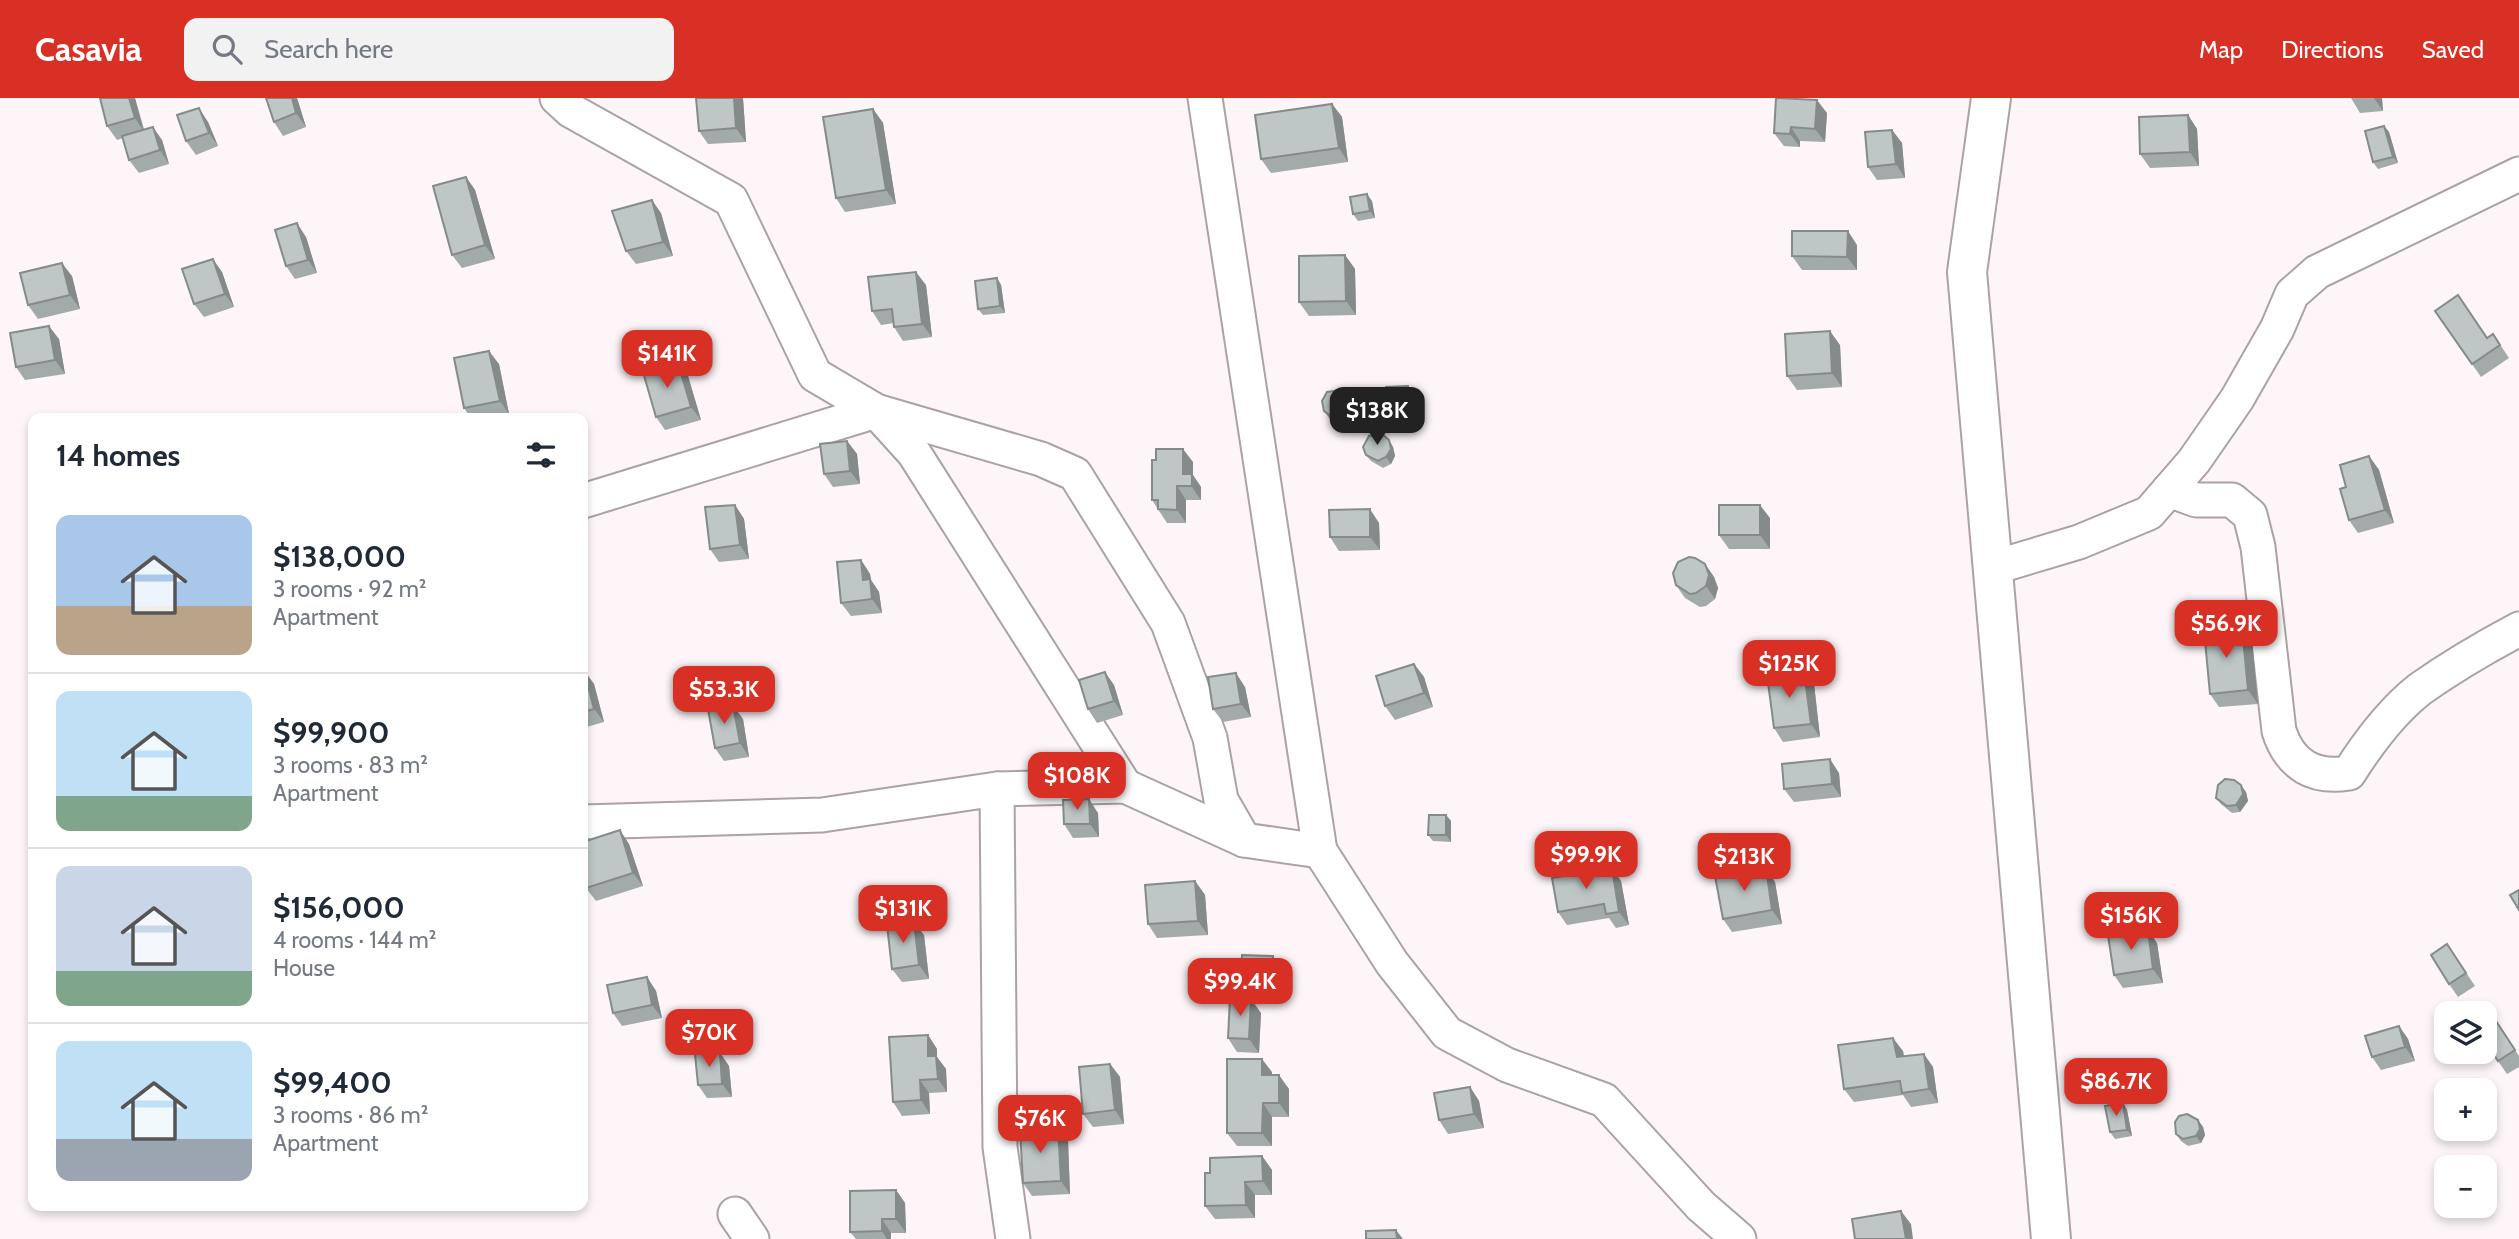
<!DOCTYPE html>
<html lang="en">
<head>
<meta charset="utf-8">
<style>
  :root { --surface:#fff; --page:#f2f2f3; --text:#1f2937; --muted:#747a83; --line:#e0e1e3; --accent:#d93025 }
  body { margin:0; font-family:Cabin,sans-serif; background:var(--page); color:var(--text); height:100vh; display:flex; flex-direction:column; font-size:26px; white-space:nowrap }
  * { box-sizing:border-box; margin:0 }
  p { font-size:23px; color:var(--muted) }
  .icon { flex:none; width:38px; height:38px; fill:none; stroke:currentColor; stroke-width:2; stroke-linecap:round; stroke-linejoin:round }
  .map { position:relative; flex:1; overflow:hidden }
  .details { position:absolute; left:28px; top:315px; width:560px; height:798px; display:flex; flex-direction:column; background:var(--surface); border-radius:14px; box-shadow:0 4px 10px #0003 }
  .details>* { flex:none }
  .controls { position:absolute; left:2434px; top:903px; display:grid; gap:14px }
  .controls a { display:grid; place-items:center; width:63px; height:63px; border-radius:14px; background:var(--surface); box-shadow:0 4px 10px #0003; font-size:35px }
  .price { position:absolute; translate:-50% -60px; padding:0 16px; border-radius:14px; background:var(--accent); color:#fff; font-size:23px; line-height:46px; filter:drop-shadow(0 2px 4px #0008) }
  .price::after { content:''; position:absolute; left:50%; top:42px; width:21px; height:16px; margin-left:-10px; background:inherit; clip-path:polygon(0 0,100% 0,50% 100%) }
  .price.selected { background:#222; color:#fff }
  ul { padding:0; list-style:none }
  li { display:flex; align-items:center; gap:21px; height:175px; padding:0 28px }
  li+li { border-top:2px solid var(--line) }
  li span { display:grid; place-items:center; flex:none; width:196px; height:140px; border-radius:14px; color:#555 }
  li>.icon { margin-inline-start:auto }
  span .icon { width:84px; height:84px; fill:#fffc; stroke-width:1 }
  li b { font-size:30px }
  h2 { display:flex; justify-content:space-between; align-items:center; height:84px; padding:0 28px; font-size:30px }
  header { display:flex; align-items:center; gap:42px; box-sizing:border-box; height:98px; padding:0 35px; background:var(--accent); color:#fff }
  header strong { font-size:33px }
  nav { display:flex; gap:38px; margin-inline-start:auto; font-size:24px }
  .search { width:490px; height:63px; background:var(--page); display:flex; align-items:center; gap:18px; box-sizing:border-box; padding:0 24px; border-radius:14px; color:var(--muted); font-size:26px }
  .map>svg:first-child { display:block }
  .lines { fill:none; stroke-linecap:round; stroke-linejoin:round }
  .minor-casing { stroke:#aaa2a5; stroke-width:37 }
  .secondary-casing { stroke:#aaa2a5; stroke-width:42 }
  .minor { stroke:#fff; stroke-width:33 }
  .secondary { stroke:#fff; stroke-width:38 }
  .wall { fill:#a3abaa }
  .shaded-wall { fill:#858b8b }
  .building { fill:#bec7c6; stroke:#858b8b; stroke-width:2 }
</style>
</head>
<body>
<header>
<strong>Casavia</strong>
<div class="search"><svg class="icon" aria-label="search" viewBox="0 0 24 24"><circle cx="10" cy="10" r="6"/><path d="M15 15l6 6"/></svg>Search here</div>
<nav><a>Map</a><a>Directions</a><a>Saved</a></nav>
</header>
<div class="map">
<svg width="2519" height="1141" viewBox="0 0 2519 1141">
  <rect width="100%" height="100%" fill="#fdf5f8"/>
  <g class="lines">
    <g class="minor-casing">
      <g id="minor">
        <path d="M557,0l13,12 161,90 84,175 61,36 38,42 211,333"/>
        <path d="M1205,0l115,753"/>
        <path d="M2169,392l27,10h36l18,15 8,32 21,184c11,34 35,48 70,42 19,-30 43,-62 71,-84 31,-22 65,-42 99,-60"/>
        <path d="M583,403l293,-90 165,48 34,15 93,149 42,115 11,62 23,40 -119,-54 -128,3 -175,26 -239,7"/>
        <path d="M1992,470l87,-26 70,-29 45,-52 43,-62 40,-70 15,-35 25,-22 202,-98"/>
        <path d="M997,691l3,358 13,92"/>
        <path d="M1244,742l76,11 72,112 55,70 60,32 97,35 97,106 38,33"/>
        <path d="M735,1116l17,25"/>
      </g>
    </g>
    <g class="secondary-casing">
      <path id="secondary" d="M1991,0l-24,174 84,967"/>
    </g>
    <use href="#minor" class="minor"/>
    <use href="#secondary" class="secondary"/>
  </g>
  <g class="wall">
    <path d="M135,0l9,31 18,11 7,24 -30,9 -10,-13 -6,-22 -6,2 -10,-14z"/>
    <path d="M266,0h31l9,29 -23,9 -9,-14z"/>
    <path d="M696,0h47l3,44 -38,2 -9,-13z"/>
    <path d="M2351,0h31l1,13 -23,2z"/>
    <path d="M1332,6l10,13 6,45 -77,11 -10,-14z"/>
    <path d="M873,11l10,14 13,81 -51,8 -9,-14z"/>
    <path d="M1827,15l-2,29 -25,-1v6l-16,-1 -10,-13z"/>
    <path d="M2188,17l9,14 2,37 -49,2 -10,-14z"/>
    <path d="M208,24l10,24 -22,9 -10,-14z"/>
    <path d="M2384,28l5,6 9,31 -20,6 -5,-7z"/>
    <path d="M1892,32l10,13 3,35 -28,2 -9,-13z"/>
    <path d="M466,79l9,13 20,69 -33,9 -10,-13z"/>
    <path d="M1372,103l3,17 -17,3 -5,-7z"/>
    <path d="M661,115l12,43 -37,8 -10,-13z"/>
    <path d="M306,139l11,36 -22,6 -9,-13z"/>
    <path d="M1857,147v25h-55l-10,-14z"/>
    <path d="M1345,157l10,14 1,46 -47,1 -10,-14z"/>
    <path d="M222,174l12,35 -30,10 -10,-13z"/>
    <path d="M72,178l8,33 -42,10 -10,-14z"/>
    <path d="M997,180l4,7 4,28 -22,2 -5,-6z"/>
    <path d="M926,187l6,52 -29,4 -9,-14v-4l-13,2 -9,-14z"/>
    <path d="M2435,213l53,27 5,-4 16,24 -28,19z"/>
    <path d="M59,241l6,35 -40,6 -9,-13z"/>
    <path d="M1840,247l2,42 -45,3 -10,-14z"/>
    <path d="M499,266l10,50 -19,4h-19l-7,-10z"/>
    <path d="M688,278l13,44 -36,10 -9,-13z"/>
    <path d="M1412,295l2,25 -21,1 -5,-7z"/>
    <path d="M1350,297l5,7 1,15 -6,7 -9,2 -12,-8 -5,-7z"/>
    <path d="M1389,342l4,7 2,9 -4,8 -8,4 -12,-7 -5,-6z"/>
    <path d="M847,343l10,13 3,30 -27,3 -9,-13z"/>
    <path d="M2369,358l10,14 15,53 -36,10 -9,-13z"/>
    <path d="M1193,364v13l8,12v13h-15v23h-19l-15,-23z"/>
    <path d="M735,407l9,14 5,40 -30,3 -9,-13z"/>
    <path d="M1770,420v31h-41l-10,-14z"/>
    <path d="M1379,425l1,27 -41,1 -9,-14z"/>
    <path d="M861,462l9,14 1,6 8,12 3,21 -31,3 -10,-13z"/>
    <path d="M1705,466l9,13 4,11 -3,11 -9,7 -6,1 -15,-9 -9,-13z"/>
    <path d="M2242,529l10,13 6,64 -39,3 -9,-13z"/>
    <path d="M1414,566l10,13 9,30 -38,13 -10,-14z"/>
    <path d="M583,573l11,13 10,38 -21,6z"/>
    <path d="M1814,586l6,53 -37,5 -9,-14z"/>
    <path d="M1114,587l9,30 -26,8 -9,-14z"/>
    <path d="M1245,589l6,30 -28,5 -10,-13z"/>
    <path d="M743,621l6,38 -25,4 -9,-13z"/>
    <path d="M1839,675l2,24 -47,5 -10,-13z"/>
    <path d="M2246,694l2,9 -8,11 -8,1 -11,-9 -5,-6z"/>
    <path d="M1098,715l1,24 -26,1 -9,-14z"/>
    <path d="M1446,717l5,6v21l-18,-1 -5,-6z"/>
    <path d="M629,746l14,42 -47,15 -10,-13z"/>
    <path d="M1195,783l10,14 3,40 -51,3 -9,-14z"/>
    <path d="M1621,783l8,44 -13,3 -7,-10 -42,7 -9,-13z"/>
    <path d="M1775,784l7,42 -50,8 -9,-13z"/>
    <path d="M924,837l5,44 -27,3 -10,-13z"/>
    <path d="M2157,845l6,40 -40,5 -9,-13z"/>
    <path d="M2447,846l28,42 -17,11 -9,-13z"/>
    <path d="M1282,871l-1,21 -31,-1 -9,-14z"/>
    <path d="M647,879l9,14 6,27 -40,8 -9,-13z"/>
    <path d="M1261,915l-2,40 -22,-1 -9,-14z"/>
    <path d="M2496,923l23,35v11l-12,7 -9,-13z"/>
    <path d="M2399,928l9,13 7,22 -34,9 -9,-13z"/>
    <path d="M928,937l9,14v8l9,12 1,23 -18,1 1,21 -28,2 -9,-14z"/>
    <path d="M1903,953l1,5 29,11 5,36 -27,4 -8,-12 -49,7 -10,-13z"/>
    <path d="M720,955l9,13 3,31 -25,1 -9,-13z"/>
    <path d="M1110,966l10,13 4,47 -31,3 -10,-13z"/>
    <path d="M1272,974v3l17,14v28h-17v29h-35l-10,-13z"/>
    <path d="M1470,989l9,14 5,27 -36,6 -9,-14z"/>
    <path d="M2123,1005l4,7 5,26 -17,3 -5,-7z"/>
    <path d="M2198,1022l5,7 2,8 -4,8 -13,3 -7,-5 -5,-7z"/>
    <path d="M1068,1042l2,54 -38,2 -9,-13z"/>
    <path d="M1262,1058l10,14v25h-17v23l-40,1 -10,-13 5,-33z"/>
    <path d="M896,1092l9,13 1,30h-15v6h-35l-6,-7z"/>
  </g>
  <g class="shaded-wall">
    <path d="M129,0h6l9,34 -9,-14z"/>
    <path d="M292,0h5l9,29 -10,-14z"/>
    <path d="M734,0h9l3,44 -10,-14z"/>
    <path d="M2374,0h8l1,13z"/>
    <path d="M1817,2l10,13 -2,29 -10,-13z"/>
    <path d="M1332,6l10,13 6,45 -9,-14z"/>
    <path d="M199,10l9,14 10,24 -9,-13z"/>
    <path d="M873,11l10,14 13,81 -10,-14z"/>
    <path d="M2188,17l9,14 2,37 -9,-14z"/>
    <path d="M2384,28l5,6 9,31 -5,-6z"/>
    <path d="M153,29l9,13 7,24 -9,-14z"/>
    <path d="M1791,29l9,14v6l-10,-13z"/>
    <path d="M1892,32l10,13 3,35 -9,-14z"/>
    <path d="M466,79l9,13 20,69 -10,-14z"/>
    <path d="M1367,96l5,7 3,17 -5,-7z"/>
    <path d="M652,102l9,13 12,43 -10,-14z"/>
    <path d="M297,125l9,14 11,36 -9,-13z"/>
    <path d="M1848,133l9,14v25l-10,-13z"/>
    <path d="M1345,157l10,14 1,46 -10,-14z"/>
    <path d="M213,161l9,13 12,35 -9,-13z"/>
    <path d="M62,165l10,13 8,33 -10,-14z"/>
    <path d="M916,174l10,13 6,52 -10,-13z"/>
    <path d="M997,180l4,7 4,28 -5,-7z"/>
    <path d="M49,228l10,13 6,35 -10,-14z"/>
    <path d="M1830,233l10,14 2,42 -10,-14z"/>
    <path d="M489,253l10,13 10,50 -9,-13z"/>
    <path d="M678,265l10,13 13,44 -10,-13z"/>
    <path d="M1408,288l4,7 2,25 -5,-7z"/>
    <path d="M1350,297l5,7 1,15 -6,7 -5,-7z"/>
    <path d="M1389,342l4,7 2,9 -4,8 -5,-7z"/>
    <path d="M847,343l10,13 3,30 -10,-13z"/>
    <path d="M1183,351l10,13v13l8,12v13l-18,-26z"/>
    <path d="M2369,358l10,14 15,53 -9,-13z"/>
    <path d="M1177,388l9,14v23l-9,-13z"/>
    <path d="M735,407l9,14 5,40 -9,-14z"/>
    <path d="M1760,407l10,13v31l-10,-14z"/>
    <path d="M1370,411l9,14 1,27 -10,-13z"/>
    <path d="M861,462l9,14 1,6 8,12 3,21 -10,-14 -9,-19z"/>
    <path d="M1705,466l9,13 4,11 -3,11 -9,-13z"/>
    <path d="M2242,529l10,13 6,64 -10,-14z"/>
    <path d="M1414,566l10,13 9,30 -9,-14z"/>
    <path d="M584,572l10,14 10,38 -10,-13z"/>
    <path d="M1804,573l10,13 6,53 -9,-13z"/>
    <path d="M1105,574l9,13 9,30 -9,-14z"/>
    <path d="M1236,575l9,14 6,30 -10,-13z"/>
    <path d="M733,607l10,14 6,38 -9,-14z"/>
    <path d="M1830,661l9,14 2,24 -9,-13z"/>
    <path d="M2241,687l5,7 2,9 -8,11 -4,-7z"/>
    <path d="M1089,701l9,14 1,24 -9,-13z"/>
    <path d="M1446,717l5,6v21l-5,-7z"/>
    <path d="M620,732l9,14 14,42 -10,-13z"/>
    <path d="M1612,770l9,13 8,44 -10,-13z"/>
    <path d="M1766,770l9,14 7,42 -10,-14z"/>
    <path d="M1195,783l10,14 3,40 -10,-14z"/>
    <path d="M914,824l10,13 5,44 -10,-14z"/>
    <path d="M2148,832l9,13 6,40 -10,-14z"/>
    <path d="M1273,858l9,13 -1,21 -9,-13z"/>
    <path d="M647,879l9,14 6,27 -10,-13z"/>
    <path d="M1251,901l10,14 -2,40 -10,-14z"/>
    <path d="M2399,928l9,13 7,22 -10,-14z"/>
    <path d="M928,937l9,14v8l9,12 1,23 -9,-13 -10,-23z"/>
    <path d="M1893,940l10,13 3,20 -9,-14z"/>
    <path d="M720,955l9,13 3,31 -10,-13z"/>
    <path d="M1924,956l9,13 5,36 -9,-14z"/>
    <path d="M1262,961l10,13v17l-10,-14z"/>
    <path d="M1110,966l10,13 4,47 -9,-14z"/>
    <path d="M1279,977l10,14v28l-10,-14z"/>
    <path d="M920,982l9,13 1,21 -9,-14z"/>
    <path d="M1470,989l9,14 5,27 -10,-14z"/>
    <path d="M1263,1005l9,14v29l-10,-13z"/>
    <path d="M2123,1005l4,7 5,26 -5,-6z"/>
    <path d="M2198,1022l5,7 2,8 -4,8 -5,-7z"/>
    <path d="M1058,1029l10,13 2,54 -9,-13z"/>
    <path d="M1262,1058l10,14v25l-9,-14z"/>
    <path d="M1245,1084l10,13v23l-9,-13z"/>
    <path d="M896,1092l9,13 1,30 -10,-14z"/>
    <path d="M1901,1113l10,13 2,15h-7z"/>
    <path d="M882,1121l9,14v6h-4l-5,-8z"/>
    <path d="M1396,1132l7,9h-6z"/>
  </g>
  <g class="building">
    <path d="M100,0h29l6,20 -28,8z"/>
    <path d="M266,0h26l4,15 -22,9z"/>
    <path d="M696,0h38l2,30 -37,3z"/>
    <path d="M1776,0l41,2 -2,29 -24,-2 -1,7 -16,-1z"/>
    <path d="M1332,6l7,44 -78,11 -6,-44z"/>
    <path d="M199,10l10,25 -23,8 -9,-26z"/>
    <path d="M873,11l13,81 -50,8 -13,-81z"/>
    <path d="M2188,17l2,37 -50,2 -1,-37z"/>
    <path d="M2384,28l9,31 -20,5 -8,-31z"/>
    <path d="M153,29l7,23 -31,10 -7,-24z"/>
    <path d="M1892,32l4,34 -28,3 -3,-35z"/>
    <path d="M466,79l19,68 -33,10 -19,-69z"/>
    <path d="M1367,96l3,17 -17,3 -3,-17z"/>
    <path d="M652,102l11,42 -37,9 -14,-40z"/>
    <path d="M297,125l11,37 -22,6 -11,-36z"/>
    <path d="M1792,133h56l-1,26 -55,-1z"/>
    <path d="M1345,157l1,46 -47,1v-46z"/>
    <path d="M213,161l12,35 -31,10 -12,-35z"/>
    <path d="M62,165l8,32 -42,10 -8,-32z"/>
    <path d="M916,174l6,52 -28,3 -2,-18 -20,2 -4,-34z"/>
    <path d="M997,180l3,28 -22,3 -3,-28z"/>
    <path d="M2458,197l29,43 6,-4 7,11 -28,19 -37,-53z"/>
    <path d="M49,228l6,34 -39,7 -6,-34z"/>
    <path d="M1830,233l2,42 -45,3 -2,-42z"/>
    <path d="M489,253l11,50 -36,7 -10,-50z"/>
    <path d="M678,265l13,44 -35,10 -13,-45z"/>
    <path d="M1408,288l1,25 -21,1 -2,-25z"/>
    <path d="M1342,292l8,5 2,15 -7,7 -9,3 -12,-9 -2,-10 5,-9z"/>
    <path d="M1382,336l7,6 2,9 -5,8 -8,4 -12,-6 -3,-8 6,-11z"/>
    <path d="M847,343l3,30 -26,3 -4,-30z"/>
    <path d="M1156,351h27v25h9v12h-15v24l-19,-1v-9h-6v-40h4z"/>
    <path d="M2369,358l16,54 -36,10 -9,-31 6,-2 -6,-22z"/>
    <path d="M735,407l5,40 -30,4 -5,-42z"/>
    <rect x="1719" y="407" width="41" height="30"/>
    <path d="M1370,411v28h-40l-1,-27z"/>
    <path d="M1689,459l6,1 10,6 4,11 -3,11 -10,7 -6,1 -14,-9 -3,-12 5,-11z"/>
    <path d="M861,462l2,20 7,-1 2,20 -31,4 -4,-41z"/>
    <path d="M2242,529l6,63 -38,4 -6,-64z"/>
    <path d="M1414,566l10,29 -39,13 -9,-30z"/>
    <path d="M584,572l10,39 -11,3v-41z"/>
    <path d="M1804,573l7,53 -37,4 -7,-53z"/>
    <path d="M1105,574l9,29 -26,8 -9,-29z"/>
    <path d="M1236,575l5,31 -28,5 -5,-32z"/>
    <path d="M733,607l7,38 -25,5 -7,-39z"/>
    <path d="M1830,661l2,25 -48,5 -2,-25z"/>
    <path d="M2225,681l9,1 7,5 2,9 -7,11 -9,1 -11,-8 2,-13z"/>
    <path d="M1089,701l1,25h-26l-1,-24z"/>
    <path d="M1429,717h17v20h-18z"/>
    <path d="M620,732l13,43 -47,15 -3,-11v-35z"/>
    <path d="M1612,770l7,44 -13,2 -2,-10 -46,8 -6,-34z"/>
    <path d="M1766,770l6,42 -49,9 -8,-43z"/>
    <path d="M1195,783l3,40 -50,3 -3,-39z"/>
    <path d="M2519,792v20l-9,-15z"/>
    <path d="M914,824l5,43 -27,4 -5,-44z"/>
    <path d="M2148,832l5,39 -39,6 -6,-40z"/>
    <path d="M2447,846l19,29 -17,11 -18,-29z"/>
    <path d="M1242,857l31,1 -1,21 -31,-2z"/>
    <path d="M647,879l5,28 -39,8 -6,-28z"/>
    <path d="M1230,900l21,1 -2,40 -21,-1z"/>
    <path d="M2496,923l19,29 -17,11 -13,-20v-12z"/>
    <path d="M2399,928l6,21 -33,10 -7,-21z"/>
    <path d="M928,937v21h8l2,23 -18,1 1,20 -28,2 -4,-65z"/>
    <path d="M1893,940l4,19 27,-3 5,35 -27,4 -2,-12 -56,8 -6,-44z"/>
    <path d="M720,955l2,31 -24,1 -3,-31z"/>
    <path d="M1227,961h35v16h17v28h-16l-1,30h-35z"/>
    <path d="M1110,966l5,46 -32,4 -4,-47z"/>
    <path d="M1470,989l4,27 -35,6 -5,-27z"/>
    <path d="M2123,1005l4,27 -17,2 -5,-26z"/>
    <path d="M2187,1016l11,6 2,9 -4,7 -13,3 -7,-5 -1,-12 4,-6z"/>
    <path d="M1058,1029l3,54 -38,2 -3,-54z"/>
    <path d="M1262,1058l1,25 -18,1 1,23 -41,1v-33h5v-15z"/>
    <path d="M896,1092v29h-14v12l-32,1v-41z"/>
    <path d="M1901,1113l5,28h-51l-3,-20z"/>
    <path d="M1396,1132l1,9h-31v-8z"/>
  </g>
</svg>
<div class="controls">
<a><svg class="icon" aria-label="layers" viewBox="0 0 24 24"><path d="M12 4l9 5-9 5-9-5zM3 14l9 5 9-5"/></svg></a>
<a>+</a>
<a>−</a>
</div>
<b class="price" style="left:667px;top:292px">$141K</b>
<b class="price selected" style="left:1377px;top:349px">$138K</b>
<b class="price" style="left:2226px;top:562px">$56.9K</b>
<b class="price" style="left:1789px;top:602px">$125K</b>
<b class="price" style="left:724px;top:628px">$53.3K</b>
<b class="price" style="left:1077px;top:714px">$108K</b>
<b class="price" style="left:1586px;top:793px">$99.9K</b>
<b class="price" style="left:1744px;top:795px">$213K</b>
<b class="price" style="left:903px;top:847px">$131K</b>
<b class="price" style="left:2131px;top:854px">$156K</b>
<b class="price" style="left:1240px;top:920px">$99.4K</b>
<b class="price" style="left:709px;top:971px">$70K</b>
<b class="price" style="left:2116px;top:1020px">$86.7K</b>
<b class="price" style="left:1040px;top:1057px">$76K</b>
<section class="details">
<h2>14 homes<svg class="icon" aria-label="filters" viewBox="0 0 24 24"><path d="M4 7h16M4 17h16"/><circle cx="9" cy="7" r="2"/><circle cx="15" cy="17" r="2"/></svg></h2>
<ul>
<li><span style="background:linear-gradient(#a9c7e8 65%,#b9a48a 0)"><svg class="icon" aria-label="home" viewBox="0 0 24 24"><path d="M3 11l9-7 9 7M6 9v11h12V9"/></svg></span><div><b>$138,000</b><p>3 rooms · 92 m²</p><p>Apartment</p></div></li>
<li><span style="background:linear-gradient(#bfe0f5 75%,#7fa58c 0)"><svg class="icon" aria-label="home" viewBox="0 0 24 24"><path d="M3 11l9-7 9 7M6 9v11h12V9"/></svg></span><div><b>$99,900</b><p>3 rooms · 83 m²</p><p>Apartment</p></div></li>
<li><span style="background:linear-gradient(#c9d6e8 75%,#7fa58c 0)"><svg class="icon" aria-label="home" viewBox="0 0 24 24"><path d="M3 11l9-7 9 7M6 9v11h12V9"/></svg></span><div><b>$156,000</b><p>4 rooms · 144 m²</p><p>House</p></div></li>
<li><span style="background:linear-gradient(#bfe0f5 70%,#9aa5b1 0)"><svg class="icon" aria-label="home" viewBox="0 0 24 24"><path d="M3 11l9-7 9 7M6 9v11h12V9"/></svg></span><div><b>$99,400</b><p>3 rooms · 86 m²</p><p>Apartment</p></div></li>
</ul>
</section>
</div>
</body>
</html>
